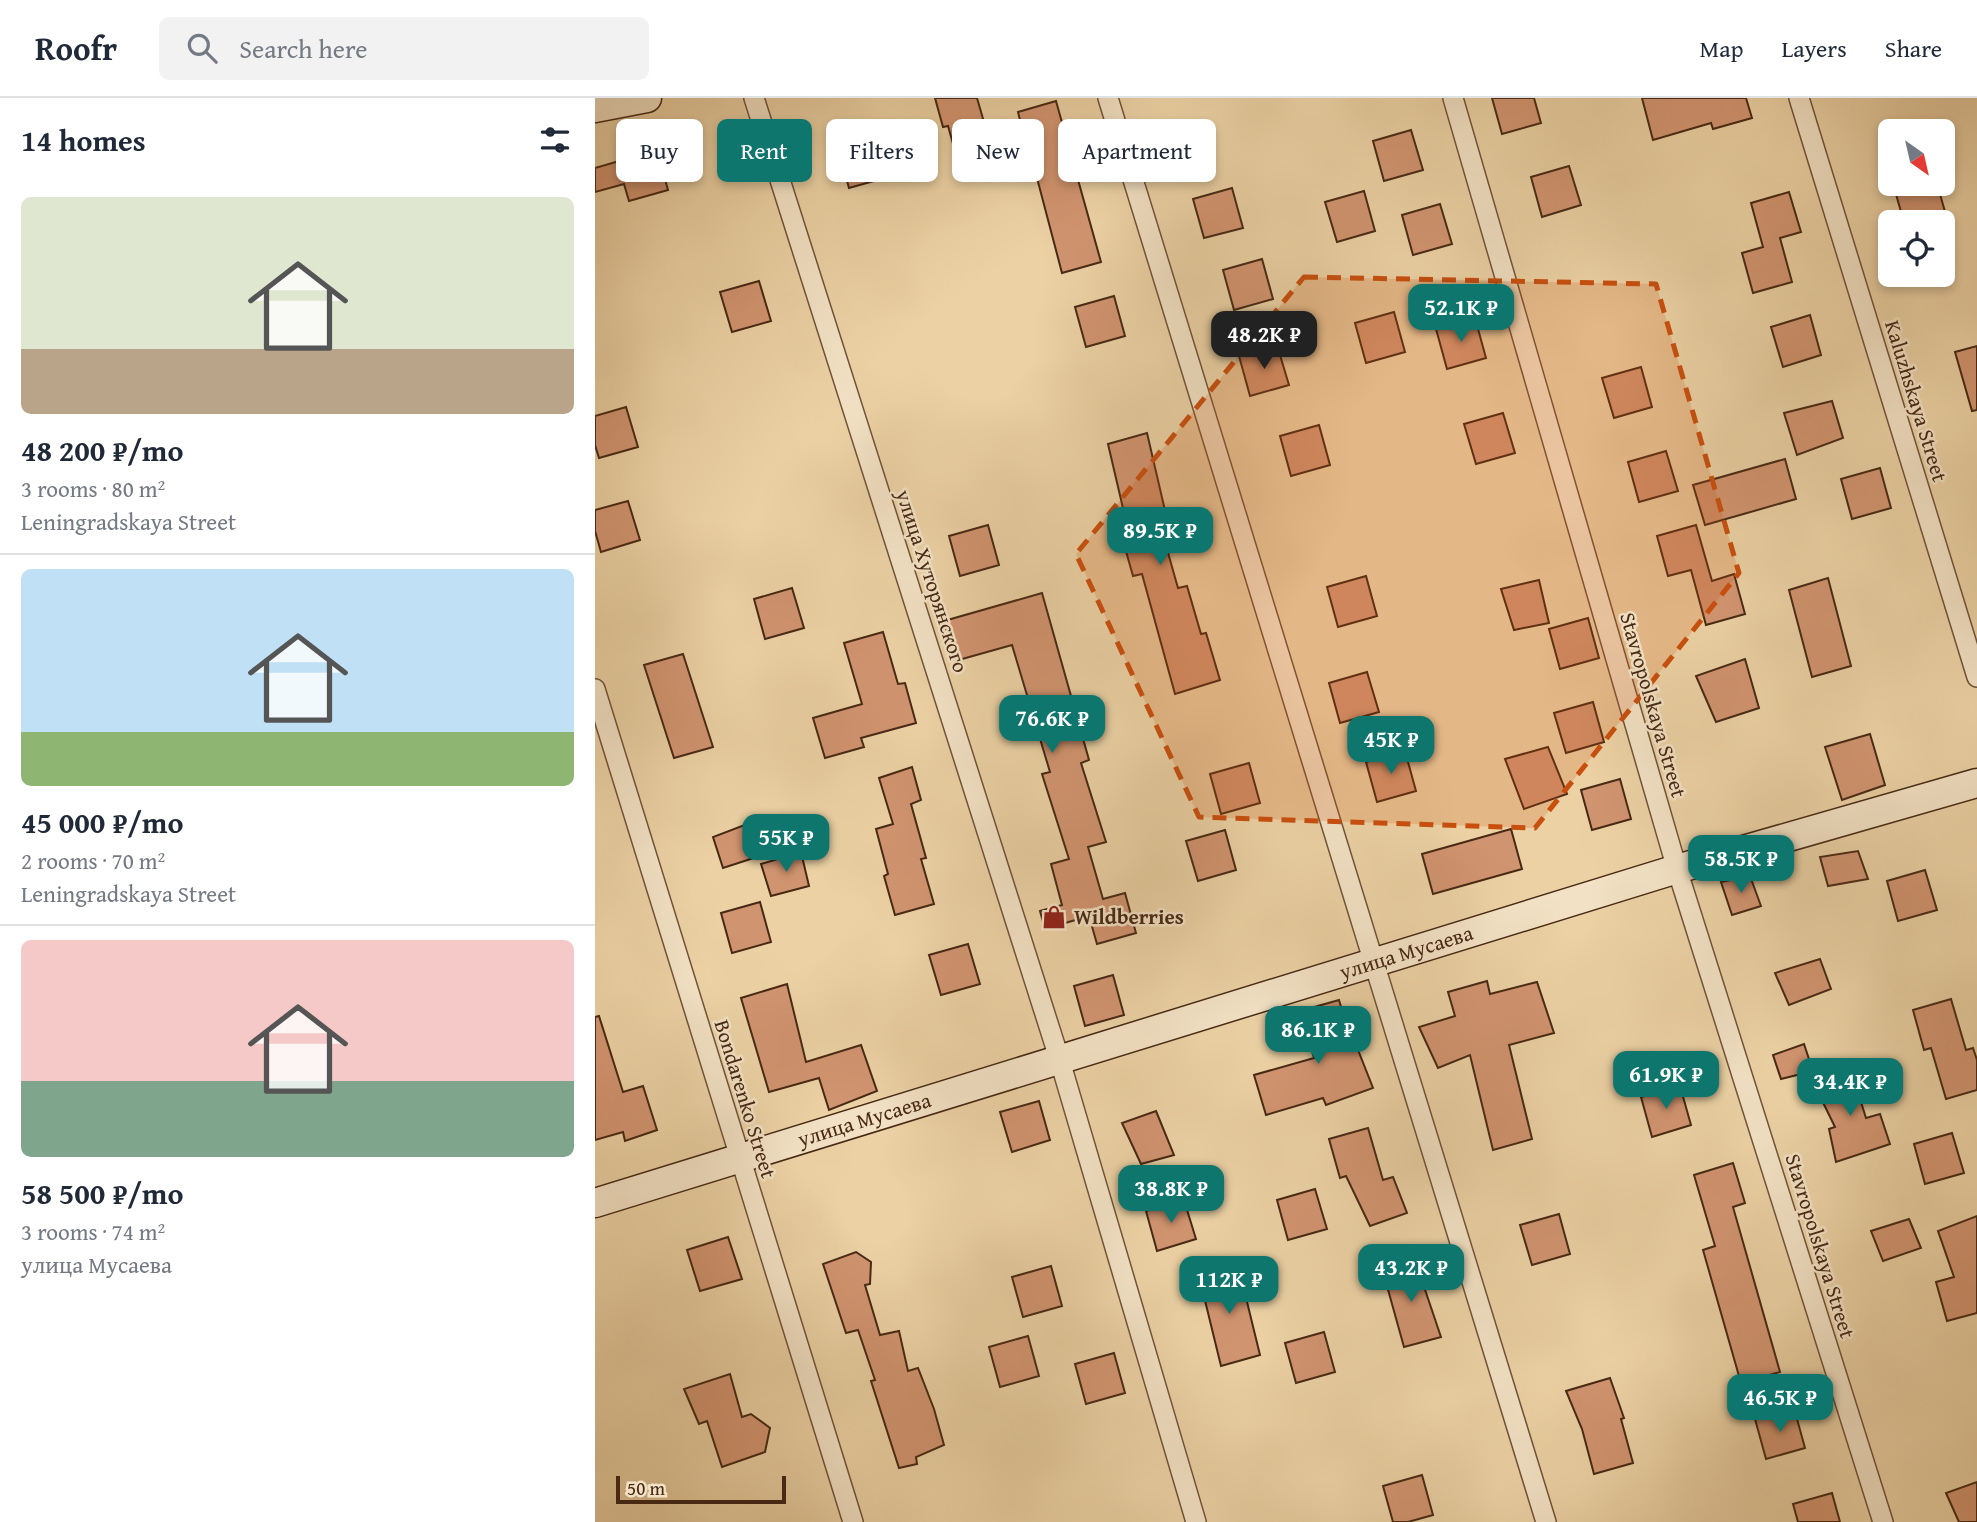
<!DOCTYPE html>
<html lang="en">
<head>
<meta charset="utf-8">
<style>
  :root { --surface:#fff; --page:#f2f2f3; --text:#1f2937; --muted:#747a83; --line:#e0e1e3; --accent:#0f766e }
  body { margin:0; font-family:"Gentium Book Plus",serif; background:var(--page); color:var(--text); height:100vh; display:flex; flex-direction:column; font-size:26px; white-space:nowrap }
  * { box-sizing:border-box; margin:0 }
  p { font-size:23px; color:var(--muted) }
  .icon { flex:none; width:38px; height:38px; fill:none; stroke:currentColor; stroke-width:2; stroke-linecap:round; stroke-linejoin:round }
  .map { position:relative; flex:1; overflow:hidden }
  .sheet { display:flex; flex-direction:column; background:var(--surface); width:595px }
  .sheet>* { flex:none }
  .top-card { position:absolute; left:21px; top:21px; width:665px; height:63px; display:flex; gap:14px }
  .needle { width:46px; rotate:146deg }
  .buttons { position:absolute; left:1283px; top:21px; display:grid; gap:14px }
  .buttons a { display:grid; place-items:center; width:77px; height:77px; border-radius:10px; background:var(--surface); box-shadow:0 4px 10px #0003; font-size:35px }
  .scale { position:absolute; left:21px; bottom:18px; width:170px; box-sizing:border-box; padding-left:7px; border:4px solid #472914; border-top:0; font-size:19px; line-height:24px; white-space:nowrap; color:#472914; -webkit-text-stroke:5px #f2e1c4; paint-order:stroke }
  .price { position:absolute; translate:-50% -60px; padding:0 16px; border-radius:14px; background:var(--accent); color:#fff; font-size:23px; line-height:46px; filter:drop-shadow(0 2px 4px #0008) }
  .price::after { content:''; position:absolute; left:50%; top:42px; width:21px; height:16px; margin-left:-10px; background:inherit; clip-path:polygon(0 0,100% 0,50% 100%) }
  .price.selected { background:#222; color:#fff }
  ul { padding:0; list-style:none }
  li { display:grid; align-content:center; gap:14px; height:371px; padding:0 21px }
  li+li { border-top:2px solid var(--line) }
  li span { display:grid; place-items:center; height:217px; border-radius:10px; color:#555 }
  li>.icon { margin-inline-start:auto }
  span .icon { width:126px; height:126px; fill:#fffc; stroke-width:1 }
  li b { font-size:30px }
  h2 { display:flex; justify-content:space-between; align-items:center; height:84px; padding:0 21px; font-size:30px }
  .pill { padding:0 24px; border-radius:10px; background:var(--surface); box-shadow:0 4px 10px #0003; font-size:24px; line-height:63px }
  .pill.selected { background:var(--accent); color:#fff }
  header { display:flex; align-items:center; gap:42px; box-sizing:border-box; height:98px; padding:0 35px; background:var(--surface); border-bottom:2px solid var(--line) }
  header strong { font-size:33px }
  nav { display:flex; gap:38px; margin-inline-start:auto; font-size:24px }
  .search { width:490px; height:63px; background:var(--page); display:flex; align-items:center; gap:18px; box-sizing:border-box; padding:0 24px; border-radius:10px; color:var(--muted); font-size:26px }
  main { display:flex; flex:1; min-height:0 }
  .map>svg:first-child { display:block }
  .building { fill:#d19470; stroke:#472914; stroke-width:2 }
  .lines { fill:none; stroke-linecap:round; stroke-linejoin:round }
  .street-casing { stroke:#705338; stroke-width:22 }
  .secondary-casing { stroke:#472914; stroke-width:31 }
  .street { stroke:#f2e1c4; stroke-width:19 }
  .secondary { stroke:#f2e1c4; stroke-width:28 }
  .marked { fill:#c84f0e; fill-opacity:0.2; stroke:#c84f0e; stroke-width:5; stroke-dasharray:14 9; stroke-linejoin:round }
  .labels { text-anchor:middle; stroke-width:5; stroke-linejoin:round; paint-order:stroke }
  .street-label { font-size:21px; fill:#472914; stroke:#f2e1c4 }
  .poi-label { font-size:21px; font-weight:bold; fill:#472914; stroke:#f2e1c4; text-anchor:start }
</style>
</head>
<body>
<header>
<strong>Roofr</strong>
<div class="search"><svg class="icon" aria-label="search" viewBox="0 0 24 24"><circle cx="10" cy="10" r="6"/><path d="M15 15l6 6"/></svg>Search here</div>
<nav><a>Map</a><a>Layers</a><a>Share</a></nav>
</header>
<main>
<section class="sheet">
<h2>14 homes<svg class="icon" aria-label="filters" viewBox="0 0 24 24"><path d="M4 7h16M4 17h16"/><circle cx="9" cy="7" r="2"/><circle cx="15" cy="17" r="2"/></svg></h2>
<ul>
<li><span style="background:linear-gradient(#dfe7d0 70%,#b9a48a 0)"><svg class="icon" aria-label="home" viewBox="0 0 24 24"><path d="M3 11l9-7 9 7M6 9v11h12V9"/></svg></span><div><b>48 200 ₽/mo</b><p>3 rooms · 80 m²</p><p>Leningradskaya Street</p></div></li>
<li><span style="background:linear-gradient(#bfe0f5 75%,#8fb573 0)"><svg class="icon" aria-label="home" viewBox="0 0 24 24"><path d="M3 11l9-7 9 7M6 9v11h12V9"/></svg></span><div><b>45 000 ₽/mo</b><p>2 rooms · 70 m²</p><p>Leningradskaya Street</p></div></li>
<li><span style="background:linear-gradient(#f6c9c9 65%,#7fa58c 0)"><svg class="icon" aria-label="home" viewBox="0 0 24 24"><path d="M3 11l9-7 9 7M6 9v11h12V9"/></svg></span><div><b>58 500 ₽/mo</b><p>3 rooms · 74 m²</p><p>улица Мусаева</p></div></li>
</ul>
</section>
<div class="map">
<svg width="1382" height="1424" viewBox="0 0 1382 1424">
  <rect width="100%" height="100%" fill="#ebd1a4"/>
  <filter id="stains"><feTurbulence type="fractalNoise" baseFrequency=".00286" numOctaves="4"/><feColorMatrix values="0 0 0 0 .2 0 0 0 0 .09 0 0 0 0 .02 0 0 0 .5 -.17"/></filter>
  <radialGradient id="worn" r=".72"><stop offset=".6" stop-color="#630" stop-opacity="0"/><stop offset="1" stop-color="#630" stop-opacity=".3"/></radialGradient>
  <g class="building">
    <path d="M340,0h42l9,31 34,-9 -2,-8 38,-11 45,161 -39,11 -30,-114 -69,20 -15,-53 -5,1z"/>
    <path d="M897,0h42l7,25 -39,11z"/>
    <path d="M1047,0h104l6,20 -39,11 -2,-6 -58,17z"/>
    <path d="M816,32l12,40 -39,11 -11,-40z"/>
    <path d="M282,40l11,39 -39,11 -11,-39z"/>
    <path d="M62,52l11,40 -39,11 -5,-17 -29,8v-24z"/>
    <path d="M974,68l12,39 -39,12 -11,-40z"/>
    <path d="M1298,86h44l11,38h-44z"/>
    <path d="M637,90l11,40 -39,10 -11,-39z"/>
    <path d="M769,93l11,40 -38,11 -12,-40z"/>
    <path d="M1194,94l12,40 -21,6 12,44 -39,11 -11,-40 21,-6 -12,-44z"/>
    <path d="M845,106l12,40 -39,11 -11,-40z"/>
    <path d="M667,161l11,40 -39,11 -11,-40z"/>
    <path d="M164,183l12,40 -39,11 -12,-40z"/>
    <path d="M519,198l11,40 -39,11 -11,-40z"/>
    <path d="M799,214l11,40 -39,11 -11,-40z"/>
    <path d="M1215,217l11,40 -38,12 -12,-40z"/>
    <path d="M880,220l11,40 -39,11 -11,-40z"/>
    <path d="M682,247l12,40 -39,11 -11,-40z"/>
    <path d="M1382,248v64l-5,1 -17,-59z"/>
    <path d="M1046,269l11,40 -38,11 -12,-40z"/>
    <path d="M1237,303l11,37 -46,17 -13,-42z"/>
    <path d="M31,309l12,40 -39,11 -4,-13v-29z"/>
    <path d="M908,315l12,40 -39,11 -12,-40z"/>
    <path d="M724,327l11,40 -39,11 -11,-40z"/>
    <path d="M552,335l20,86 -8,2 19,67 9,-2 14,48 5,-1 14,47 -45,14 -33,-120 -9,2 -11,-39 7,-3 -21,-90z"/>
    <path d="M1071,353l12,40 -39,11 -11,-40z"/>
    <path d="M1190,361l11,40 -91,26 -12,-40z"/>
    <path d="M1285,370l11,40 -39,11 -11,-40z"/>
    <path d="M33,403l12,39 -39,12 -6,-21v-21z"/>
    <path d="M393,427l11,40 -39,11 -11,-40z"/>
    <path d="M1101,427l16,56 22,-7 11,40 -39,11 -15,-55 -23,6 -11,-40z"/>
    <path d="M771,478l11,40 -39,11 -11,-40z"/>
    <path d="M1233,480l23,88 -39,11 -23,-87z"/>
    <path d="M944,482l10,43 -35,7 -13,-41z"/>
    <path d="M197,490l12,40 -39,11 -11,-40z"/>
    <path d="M447,495l47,167 -8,3 25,79 -18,5 15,52 22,-6 11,40 -39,11 -8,-28 -44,13 -5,-18 22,-6 -11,-41 18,-5 -27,-85 8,-2 -38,-127 -57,16 -11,-40z"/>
    <path d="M993,520l11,40 -39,11 -11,-40z"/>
    <path d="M288,534l15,52 7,-1 11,40 -55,15 3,9 -39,11 -12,-40 49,-14 -18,-61z"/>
    <path d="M88,556l30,93 -39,11 -30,-93z"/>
    <path d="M1150,561l14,49 -43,14 -20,-46z"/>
    <path d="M772,574l12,40 -39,11 -11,-40z"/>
    <path d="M998,604l11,40 -38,11 -12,-40z"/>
    <path d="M1275,636l15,51 -43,15 -17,-53z"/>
    <path d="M953,649l19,47 -43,15 -19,-50z"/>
    <path d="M810,653l11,40 -39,11 -11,-40z"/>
    <path d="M654,665l11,40 -39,11 -11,-40z"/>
    <path d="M317,669l9,33 -10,4 15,54 -5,1 13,45 -39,11 -11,-39 4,-2 -12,-45 17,-5 -14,-46z"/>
    <path d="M1025,681l11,40 -39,11 -11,-40z"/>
    <path d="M160,723l11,33 -43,14 -10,-31z"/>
    <path d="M916,731l11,40 -89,25 -11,-40z"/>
    <path d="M630,732l11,40 -38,11 -12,-40z"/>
    <path d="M1263,753l10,28 -40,7 -8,-29z"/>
    <path d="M206,754l8,34 -38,10 -10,-32z"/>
    <path d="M1330,772l12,40 -39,11 -11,-40z"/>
    <path d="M1155,778l11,30 -29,9 -11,-33z"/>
    <path d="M165,804l11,40 -39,11 -11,-40z"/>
    <path d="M373,846l12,40 -39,11 -12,-40z"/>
    <path d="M1225,861l11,30 -42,16 -14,-32z"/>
    <path d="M518,877l11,40 -39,11 -11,-40z"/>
    <path d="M892,883l3,13 47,-12 17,51 -45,12 23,94 -39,11 -23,-95 -32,13 -19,-41 36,-11 -7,-24z"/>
    <path d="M192,886l19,78 55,-17 16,46 -48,19 -10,-32 -50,14 -28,-94z"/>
    <path d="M1356,901l15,51 7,-2 4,12v30l-31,9 -15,-51 -7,2 -11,-40z"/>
    <path d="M744,902l15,51 4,-1 15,38 -47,17 -3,-7 -57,17 -12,-40 60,-17 -14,-47z"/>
    <path d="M4,918l24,76 20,-6 14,44 -32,11 -2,-9 -28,8v-123z"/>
    <path d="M1209,946l9,27 -32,8 -8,-24z"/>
    <path d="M1256,972l15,48 14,-4 10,30 -54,18 -7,-33 6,-2 -21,-43z"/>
    <path d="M1085,988l11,39 -39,12 -11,-40z"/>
    <path d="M444,1003l11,39 -38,12 -12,-40z"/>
    <path d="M561,1013l18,44 -33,9 -19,-41z"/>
    <path d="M773,1030l15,52 10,-3 14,36 -37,13 -24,-50 -6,2 -11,-39z"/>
    <path d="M1357,1035l12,40 -39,11 -11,-40z"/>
    <path d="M1138,1065l12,40 -12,4 47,165 -39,11 -38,-133 12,-4 -21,-71z"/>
    <path d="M720,1091l12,40 -39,11 -11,-40z"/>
    <path d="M589,1102l12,39 -39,12 -11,-40z"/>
    <path d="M964,1116l11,40 -38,11 -12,-40z"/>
    <path d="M1382,1118v97l-30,8 -11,-39 18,-5 -16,-46z"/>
    <path d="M1314,1121l12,29 -38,13 -12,-30z"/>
    <path d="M133,1139l14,42 -42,12 -13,-41z"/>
    <path d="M261,1154l15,10 -1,22 -5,1 15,50 19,-4 9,40 10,-3 16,41 10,36 -28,12 1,7 -18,4 -28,-87 4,-1 -17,-50 -12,3 -23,-69z"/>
    <path d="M820,1162l26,77 -37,10 -22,-79z"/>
    <path d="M643,1167l22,90 -39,11 -22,-90z"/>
    <path d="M456,1168l11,40 -39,11 -11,-40z"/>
    <path d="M729,1234l11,40 -39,11 -11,-40z"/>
    <path d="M433,1238l11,40 -39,11 -11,-40z"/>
    <path d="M519,1255l11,40 -39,11 -11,-40z"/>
    <path d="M135,1276l12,43 9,-3 19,14 -5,24 -43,15 -15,-46 -8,3 -15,-35z"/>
    <path d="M1015,1280l14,40 -3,1 12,44 -39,11 -12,-45 -16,-38z"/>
    <path d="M1199,1310l11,40 -39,11 -11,-40z"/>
    <path d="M827,1377l11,40 -25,7h-15l-10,-36z"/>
    <path d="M1382,1384v40h-18l-13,-29z"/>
    <path d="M1237,1395l8,29h-42l-5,-18z"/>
  </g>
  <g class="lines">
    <g class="street-casing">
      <g id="street">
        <path d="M159,0l306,963 136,461"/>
        <path d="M513,0l438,1424"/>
        <path d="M858,0l224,771 206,653"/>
        <path d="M1204,0l178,579"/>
        <path d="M0,591l258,833"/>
      </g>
    </g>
    <g class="secondary-casing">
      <g id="secondary">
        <path d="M0,10l52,-10"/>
        <path id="s1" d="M0,1105l1082,-334 300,-86"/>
      </g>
    </g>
    <use href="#street" class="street"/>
    <use href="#secondary" class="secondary"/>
  </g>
  <path class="marked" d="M709,179l352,7 83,289 -204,255 -336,-11 -123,-263z"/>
  <defs>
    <g id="shop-bare" transform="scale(1.89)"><path d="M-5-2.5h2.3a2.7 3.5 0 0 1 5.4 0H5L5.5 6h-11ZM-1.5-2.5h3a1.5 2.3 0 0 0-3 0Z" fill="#8f2418" stroke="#f2e1c4" stroke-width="2.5" paint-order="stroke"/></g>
  </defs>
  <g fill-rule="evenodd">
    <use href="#shop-bare" x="459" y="819"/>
  </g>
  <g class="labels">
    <g class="street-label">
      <text transform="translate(1321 303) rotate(73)" y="7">Kaluzhskaya Street</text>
      <text transform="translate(337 483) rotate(72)" y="7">улица Хуторянского</text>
      <text transform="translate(1058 607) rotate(74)" y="7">Stavropolskaya Street</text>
      <text dy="7" stroke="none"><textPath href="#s1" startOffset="849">улица Мусаева</textPath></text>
      <text transform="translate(150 1001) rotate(73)" y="7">Bondarenko Street</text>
      <text dy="7" stroke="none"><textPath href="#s1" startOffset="282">улица Мусаева</textPath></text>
      <text transform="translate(1225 1148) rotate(73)" y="7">Stavropolskaya Street</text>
    </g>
    <g class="poi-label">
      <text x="479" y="826">Wildberries</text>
    </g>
  </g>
  <rect width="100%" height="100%" filter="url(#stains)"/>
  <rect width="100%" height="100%" fill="url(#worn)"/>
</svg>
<div class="buttons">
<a><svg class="needle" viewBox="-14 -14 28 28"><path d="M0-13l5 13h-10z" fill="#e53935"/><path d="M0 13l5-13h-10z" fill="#747a83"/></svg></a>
<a><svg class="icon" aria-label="locate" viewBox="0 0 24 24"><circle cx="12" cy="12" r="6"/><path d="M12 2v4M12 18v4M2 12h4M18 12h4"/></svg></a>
</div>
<div class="scale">50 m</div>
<b class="price" style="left:866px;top:246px">52.1K ₽</b>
<b class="price selected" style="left:669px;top:273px">48.2K ₽</b>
<b class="price" style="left:565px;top:469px">89.5K ₽</b>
<b class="price" style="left:457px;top:657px">76.6K ₽</b>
<b class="price" style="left:796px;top:678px">45K ₽</b>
<b class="price" style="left:191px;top:776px">55K ₽</b>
<b class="price" style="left:1146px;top:797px">58.5K ₽</b>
<b class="price" style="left:723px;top:968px">86.1K ₽</b>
<b class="price" style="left:1071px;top:1013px">61.9K ₽</b>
<b class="price" style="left:1255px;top:1020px">34.4K ₽</b>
<b class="price" style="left:576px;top:1127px">38.8K ₽</b>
<b class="price" style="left:816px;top:1206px">43.2K ₽</b>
<b class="price" style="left:634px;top:1218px">112K ₽</b>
<b class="price" style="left:1185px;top:1336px">46.5K ₽</b>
<div class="top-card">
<a class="pill">Buy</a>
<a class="pill selected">Rent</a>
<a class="pill">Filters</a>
<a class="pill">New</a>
<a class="pill">Apartment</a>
</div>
</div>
</main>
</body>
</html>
